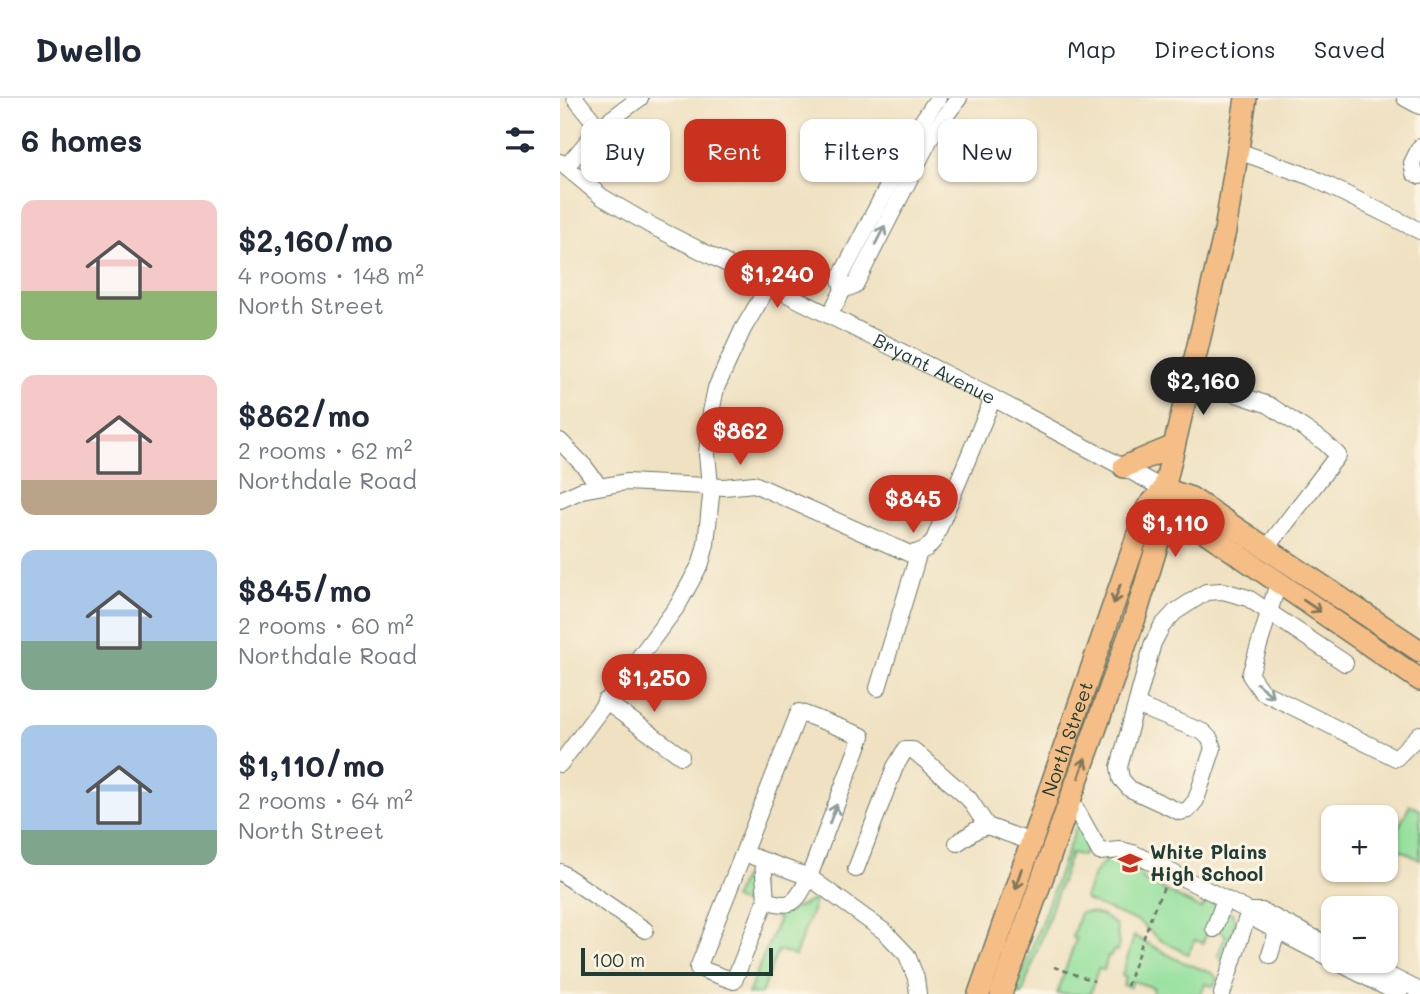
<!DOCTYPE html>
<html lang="en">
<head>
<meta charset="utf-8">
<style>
  :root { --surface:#fff; --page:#f6f6f7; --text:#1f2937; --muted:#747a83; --line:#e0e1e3; --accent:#c8321e }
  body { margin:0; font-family:Mali,sans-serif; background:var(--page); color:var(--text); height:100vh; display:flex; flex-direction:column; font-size:26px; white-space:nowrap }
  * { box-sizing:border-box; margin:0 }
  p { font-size:23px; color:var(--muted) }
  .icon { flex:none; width:38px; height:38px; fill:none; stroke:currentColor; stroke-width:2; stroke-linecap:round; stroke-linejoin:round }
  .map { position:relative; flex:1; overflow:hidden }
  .drawer { display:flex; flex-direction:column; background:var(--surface); width:560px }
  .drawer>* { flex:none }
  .top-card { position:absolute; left:21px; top:21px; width:665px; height:63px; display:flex; gap:14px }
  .fabs { position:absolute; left:761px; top:707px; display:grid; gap:14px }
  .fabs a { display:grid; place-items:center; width:77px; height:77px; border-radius:14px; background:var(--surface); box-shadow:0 2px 5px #0004; font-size:35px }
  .scale { position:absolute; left:21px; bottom:18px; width:192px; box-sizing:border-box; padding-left:7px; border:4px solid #1f3d34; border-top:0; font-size:19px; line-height:24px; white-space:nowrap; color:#1f3d34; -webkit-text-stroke:5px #fcf5e5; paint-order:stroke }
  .price { position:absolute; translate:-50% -60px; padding:0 16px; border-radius:24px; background:var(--accent); color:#fff; font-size:23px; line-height:46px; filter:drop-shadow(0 2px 4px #0008) }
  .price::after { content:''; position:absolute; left:50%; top:42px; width:21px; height:16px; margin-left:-10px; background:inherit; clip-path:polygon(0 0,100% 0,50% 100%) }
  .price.current { background:#222; color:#fff }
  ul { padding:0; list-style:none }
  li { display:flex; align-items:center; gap:21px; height:175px; padding:0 21px }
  li span { display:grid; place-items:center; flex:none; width:196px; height:140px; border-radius:14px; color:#555 }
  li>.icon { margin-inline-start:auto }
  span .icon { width:84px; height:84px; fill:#fffc; stroke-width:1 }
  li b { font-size:30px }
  h2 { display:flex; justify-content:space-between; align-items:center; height:84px; padding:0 21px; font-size:30px }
  .pill { padding:0 24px; border-radius:14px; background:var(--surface); box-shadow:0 2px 5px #0004; font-size:24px; line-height:63px }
  .pill.current { background:var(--accent); color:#fff }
  header { display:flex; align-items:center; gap:42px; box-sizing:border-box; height:98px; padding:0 35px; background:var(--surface); border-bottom:2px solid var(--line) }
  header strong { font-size:33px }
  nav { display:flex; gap:38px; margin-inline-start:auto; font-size:24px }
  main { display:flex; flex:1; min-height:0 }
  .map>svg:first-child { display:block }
  .green { fill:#94e09d; stroke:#5a8e68; stroke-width:2 }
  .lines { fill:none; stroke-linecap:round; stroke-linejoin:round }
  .minor-casing { stroke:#687665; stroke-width:18 }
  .major-casing { stroke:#687665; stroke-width:24 }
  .path { stroke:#687665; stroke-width:2.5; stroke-dasharray:5 5; stroke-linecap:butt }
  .minor { stroke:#fff; stroke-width:16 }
  .major { stroke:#f6be87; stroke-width:21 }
  .oneway { stroke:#8f9e9a }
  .oneway2 { stroke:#807759 }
  .labels { text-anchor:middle; stroke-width:6; stroke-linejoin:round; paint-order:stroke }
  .street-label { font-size:19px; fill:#1f3d34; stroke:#fcf5e5 }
  .poi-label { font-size:19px; font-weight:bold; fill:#1f3d34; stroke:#fcf5e5; text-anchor:start }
</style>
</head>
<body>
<header>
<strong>Dwello</strong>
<nav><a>Map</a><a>Directions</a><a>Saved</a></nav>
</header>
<main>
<section class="drawer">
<h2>6 homes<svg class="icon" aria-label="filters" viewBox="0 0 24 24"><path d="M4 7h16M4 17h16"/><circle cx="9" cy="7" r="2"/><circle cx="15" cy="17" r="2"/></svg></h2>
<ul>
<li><span style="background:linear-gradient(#f6c9c9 65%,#8fb573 0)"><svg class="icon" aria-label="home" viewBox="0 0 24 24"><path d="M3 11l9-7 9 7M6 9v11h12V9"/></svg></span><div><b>$2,160/mo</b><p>4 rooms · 148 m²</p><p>North Street</p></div></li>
<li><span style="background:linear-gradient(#f6c9c9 75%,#b9a48a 0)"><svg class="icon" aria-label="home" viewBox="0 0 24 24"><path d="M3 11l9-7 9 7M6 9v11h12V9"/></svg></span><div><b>$862/mo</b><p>2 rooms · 62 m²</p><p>Northdale Road</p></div></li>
<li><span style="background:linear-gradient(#a9c7e8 65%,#7fa58c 0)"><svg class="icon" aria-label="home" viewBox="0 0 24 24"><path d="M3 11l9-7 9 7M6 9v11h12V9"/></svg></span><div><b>$845/mo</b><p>2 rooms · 60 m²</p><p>Northdale Road</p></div></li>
<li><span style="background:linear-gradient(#a9c7e8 75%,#7fa58c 0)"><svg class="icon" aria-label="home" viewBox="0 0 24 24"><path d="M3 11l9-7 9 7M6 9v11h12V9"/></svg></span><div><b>$1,110/mo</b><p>2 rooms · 64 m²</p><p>North Street</p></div></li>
</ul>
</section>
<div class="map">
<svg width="860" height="896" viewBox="0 0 860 896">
  <rect width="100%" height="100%" fill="#fcf5e5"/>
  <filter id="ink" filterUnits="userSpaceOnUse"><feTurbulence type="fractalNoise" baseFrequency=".0143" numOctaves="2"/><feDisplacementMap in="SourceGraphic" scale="14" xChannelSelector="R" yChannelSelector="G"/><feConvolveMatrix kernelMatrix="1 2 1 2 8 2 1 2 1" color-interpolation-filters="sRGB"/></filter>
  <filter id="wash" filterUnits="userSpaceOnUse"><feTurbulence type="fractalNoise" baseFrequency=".00686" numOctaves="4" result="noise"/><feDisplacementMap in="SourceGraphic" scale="28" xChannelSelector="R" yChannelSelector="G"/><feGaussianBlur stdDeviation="1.57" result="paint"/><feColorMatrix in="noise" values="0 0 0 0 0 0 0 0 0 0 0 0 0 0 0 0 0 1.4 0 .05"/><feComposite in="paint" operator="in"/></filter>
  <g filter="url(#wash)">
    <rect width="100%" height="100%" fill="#efe1c1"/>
    <g class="green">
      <path d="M850,707l10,5v50l-30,-16z"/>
      <path d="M518,724l10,22 -5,12 -12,-3 -49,141h-7z"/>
      <path d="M560,760l24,12 -2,9 59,30 7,-8 10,5 -15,37 -8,-3 -7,14 -28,-14 -21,-18 -52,-21 -2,-3c7,-19 11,-40 35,-40z"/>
      <path d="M183,780h12l3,2 -1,15 -4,12 -20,-8z"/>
      <path d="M253,802l2,2 -20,54 -17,-6 -17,44h-13l31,-76 -11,-4 6,-3 14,1z"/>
      <path d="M666,812l6,3 4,10 -11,35 -4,2 -3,-5 8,-20 -10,-5z"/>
      <path d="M530,814l13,4 13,9 3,20 -2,6 -3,-1 -3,6h-3l-4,14 -6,-1 -8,25h-33l19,-55 -4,-2 8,-24z"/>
      <path d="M574,838l44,24 34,13 6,6 -5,7 -8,-2 -4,10h-49l2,-6 -21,-7 -3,6 -7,-2 3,-8 -4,-1z"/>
    </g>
  </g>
  <g filter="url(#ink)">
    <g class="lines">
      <g class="minor-casing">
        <g id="minor">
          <path d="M845,0l15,8"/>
          <path d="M39,30l41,-30"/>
          <path d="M860,49l-8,16 2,10 6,3"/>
          <path d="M678,53l73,26 109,54"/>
          <path id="s1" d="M0,64l42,35 48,28 343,173 171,91"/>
          <path d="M6,69l33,-39 -24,-30"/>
          <path d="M283,192l-3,-12 81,-155 17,-25"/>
          <path d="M270,216l13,-24 12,-5 79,-154 25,-33"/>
          <path d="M631,281l78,26 55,37 14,13 -71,93"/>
          <path d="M0,343l24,25 15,20"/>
          <path d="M0,402l22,-10 44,-8 98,5 30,-3 156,70 9,-2"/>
          <path d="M718,485l-28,92 11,16 135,67 24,-24"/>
          <path d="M318,590l41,-136 8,-4 7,-8 59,-142"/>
          <path d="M45,603l76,55"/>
          <path d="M576,607l67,27 7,7 3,9 -17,52 -8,10 -8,2 -50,-23 -9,-10 -2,-12 34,-124 9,-17 13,-14 31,-20 17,-1 25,7 97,65"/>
          <path d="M0,666l118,-159 23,-42 5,-19 5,-48 -4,-42 4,-42 5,-24 27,-59 26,-44"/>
          <path d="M511,702l29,52 20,-2 13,3 116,58 -27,83"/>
          <path d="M397,745l19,-13 11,-4"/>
          <path d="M194,759l55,20 76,55 22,23 9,23 2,16"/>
          <path d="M203,763l3,39 -32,81 -36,-13 101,-256 63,24 -53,141c-12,24 -16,33 -43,23"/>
          <path d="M296,771l39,-102 10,-17h8l12,10 44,39 18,27 44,16"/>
          <path d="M0,774l85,58"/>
          <path d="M654,831l11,-30"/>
          <path d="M774,850l-72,-37h-13l9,10 141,73"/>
          <path d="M710,857l7,-23"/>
          <path d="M800,863l60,30"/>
        </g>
      </g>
      <g class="major-casing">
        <g id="major">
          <path d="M564,369l50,-21"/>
          <path d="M604,391l18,27 238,164"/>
          <path d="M604,391l27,9 229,153"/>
          <path id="s2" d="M419,896l168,-486 17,-19"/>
          <path d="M441,896l133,-373 30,-98v-34l61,-258 21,-133"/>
        </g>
      </g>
      <g class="path">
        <path d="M494,869l40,14"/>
        <path d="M567,888l26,-75 12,-26"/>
      </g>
      <use href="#minor" class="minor"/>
      <use href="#major" class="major"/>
    </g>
    <defs><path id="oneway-shaft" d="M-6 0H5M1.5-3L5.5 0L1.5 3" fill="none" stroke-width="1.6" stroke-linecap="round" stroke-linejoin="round" transform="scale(1.75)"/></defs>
    <g class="oneway">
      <use href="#oneway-shaft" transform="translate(320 137) rotate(-63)"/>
      <use href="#oneway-shaft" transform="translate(705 592) rotate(39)"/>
      <use href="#oneway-shaft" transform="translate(273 716) rotate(-69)"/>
    </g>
    <g class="oneway2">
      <use href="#oneway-shaft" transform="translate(557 496) rotate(109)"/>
      <use href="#oneway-shaft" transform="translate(752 508) rotate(34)"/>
      <use href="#oneway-shaft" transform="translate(522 670) rotate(-71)"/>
      <use href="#oneway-shaft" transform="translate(459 781) rotate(109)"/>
    </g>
  </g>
  <defs>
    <g id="school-bare" transform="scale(1.89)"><path d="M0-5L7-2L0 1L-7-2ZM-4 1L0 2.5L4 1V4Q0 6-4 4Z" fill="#c8321e" stroke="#fcf5e5" stroke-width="2.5" paint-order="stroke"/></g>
  </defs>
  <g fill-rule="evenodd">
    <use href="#school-bare" x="570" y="765"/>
  </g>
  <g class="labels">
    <g class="street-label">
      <text dy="7" stroke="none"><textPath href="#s1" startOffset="429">Bryant Avenue</textPath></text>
      <text dy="7" stroke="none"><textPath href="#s2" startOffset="270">North Street</textPath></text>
    </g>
    <g class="poi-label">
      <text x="590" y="761">White Plains<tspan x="590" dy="22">High School</tspan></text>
    </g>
  </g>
</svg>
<div class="fabs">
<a>+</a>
<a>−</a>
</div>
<div class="scale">100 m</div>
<b class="price" style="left:217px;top:212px">$1,240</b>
<b class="price current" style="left:643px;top:319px">$2,160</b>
<b class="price" style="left:180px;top:369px">$862</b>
<b class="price" style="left:353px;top:437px">$845</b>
<b class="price" style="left:615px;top:461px">$1,110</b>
<b class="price" style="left:94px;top:616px">$1,250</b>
<div class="top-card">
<a class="pill">Buy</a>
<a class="pill current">Rent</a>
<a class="pill">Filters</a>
<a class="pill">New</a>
</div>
</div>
</main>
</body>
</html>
